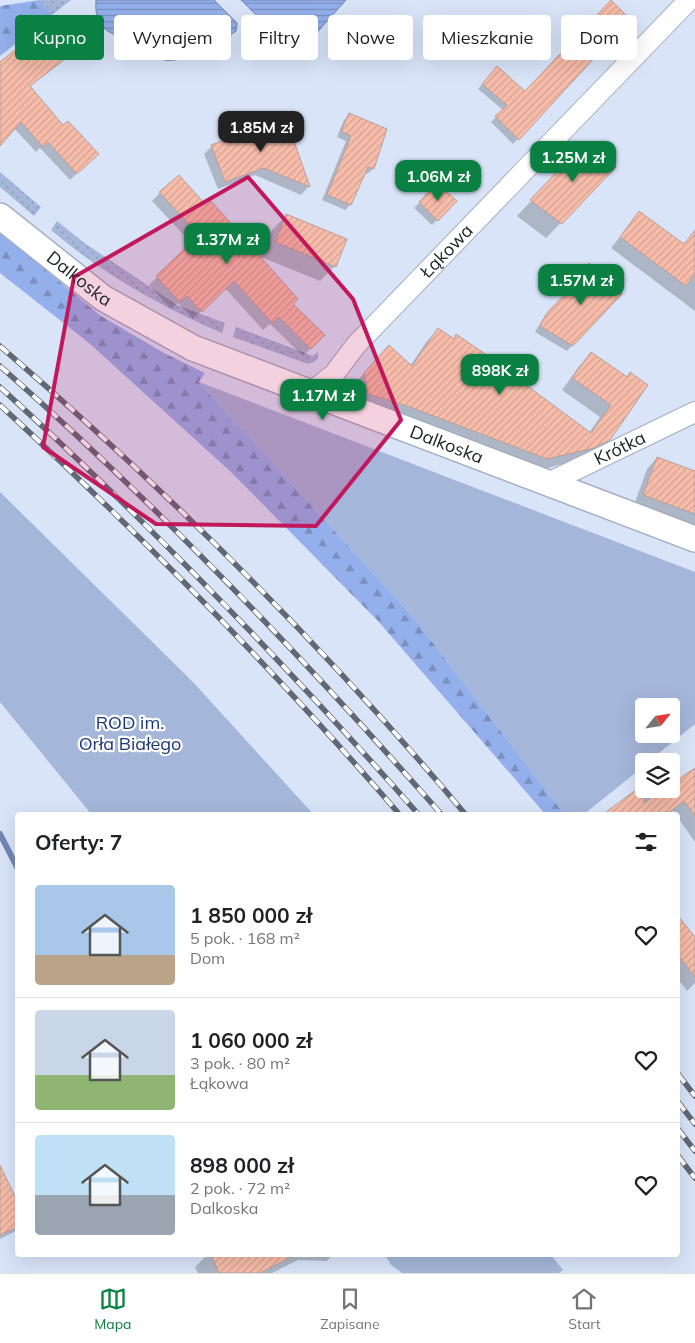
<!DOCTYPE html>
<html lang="pl">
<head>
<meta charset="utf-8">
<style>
  :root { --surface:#fff; --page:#f2f2f2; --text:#202124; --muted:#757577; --line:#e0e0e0; --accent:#0b8043 }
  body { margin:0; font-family:Mulish,sans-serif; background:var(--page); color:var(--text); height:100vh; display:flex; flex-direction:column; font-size:19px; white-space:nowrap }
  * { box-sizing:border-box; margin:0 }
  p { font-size:16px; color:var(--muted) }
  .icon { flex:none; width:28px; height:28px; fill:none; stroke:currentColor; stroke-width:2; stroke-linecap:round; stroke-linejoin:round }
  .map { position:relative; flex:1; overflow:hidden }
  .side { position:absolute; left:15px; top:812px; width:665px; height:445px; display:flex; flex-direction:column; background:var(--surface); border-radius:5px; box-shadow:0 5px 20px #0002 }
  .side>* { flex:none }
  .guide { position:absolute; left:15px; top:15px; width:665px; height:45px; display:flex; gap:10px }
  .needle { width:32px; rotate:60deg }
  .controls { position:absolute; left:635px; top:698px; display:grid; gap:10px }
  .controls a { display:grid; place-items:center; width:45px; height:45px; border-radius:5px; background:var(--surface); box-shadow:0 5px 20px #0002; font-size:25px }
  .price { position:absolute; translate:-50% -42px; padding:0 11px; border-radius:10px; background:var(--accent); color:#fff; font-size:16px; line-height:32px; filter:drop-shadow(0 1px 2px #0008) }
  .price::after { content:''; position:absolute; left:50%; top:30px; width:15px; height:11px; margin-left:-8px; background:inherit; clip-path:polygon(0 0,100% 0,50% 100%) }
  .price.current { background:#222; color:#fff }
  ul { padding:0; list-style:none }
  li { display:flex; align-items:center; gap:15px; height:125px; padding:0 20px }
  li+li { border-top:1px solid var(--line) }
  li span { display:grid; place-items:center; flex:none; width:140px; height:100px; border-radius:5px; color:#555 }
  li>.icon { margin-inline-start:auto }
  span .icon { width:60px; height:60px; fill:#fffc; stroke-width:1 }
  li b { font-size:21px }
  h2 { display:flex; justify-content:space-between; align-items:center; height:60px; padding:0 20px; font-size:21px }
  .pill { padding:0 18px; border-radius:5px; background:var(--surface); box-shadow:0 5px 20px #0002; font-size:18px; line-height:45px }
  .pill.current { background:var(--accent); color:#fff }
  .tab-bar { display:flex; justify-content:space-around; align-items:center; height:70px; border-top:1px solid var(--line); background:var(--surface); font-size:14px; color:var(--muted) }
  .tab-bar a { display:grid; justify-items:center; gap:2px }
  .tab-bar .current { color:var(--accent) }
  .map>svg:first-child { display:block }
  .grass { fill:url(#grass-dots) }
  .forest { fill:url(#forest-firs) }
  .green { fill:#a4b6da; fill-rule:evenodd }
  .water { fill:url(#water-rules); stroke:#7186b2 }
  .shadow { fill:#0003 }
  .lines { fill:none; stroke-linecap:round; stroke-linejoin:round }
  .stream { stroke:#7186b2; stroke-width:6 }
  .building { fill:url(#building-hatch); stroke:#b8a098 }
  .minor-casing { stroke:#a4aec2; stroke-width:22 }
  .tertiary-casing { stroke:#a4aec2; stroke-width:28 }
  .minor { stroke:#fff; stroke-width:20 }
  .tertiary { stroke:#fff; stroke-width:25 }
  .rail-casing { stroke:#616773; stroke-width:5.5 }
  .rail { stroke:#fff; stroke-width:4; stroke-dasharray:11; stroke-linecap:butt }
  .marked { fill:#c2185b; fill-opacity:0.2; stroke:#c2185b; stroke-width:4; stroke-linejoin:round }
  .labels { text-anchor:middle; stroke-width:4.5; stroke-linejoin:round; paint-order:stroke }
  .street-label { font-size:18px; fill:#20242b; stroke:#fff }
  .park-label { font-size:18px; fill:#1a357a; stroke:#fff }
</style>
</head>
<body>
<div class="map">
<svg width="695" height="1273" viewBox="0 0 695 1273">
  <defs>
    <pattern id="grass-dots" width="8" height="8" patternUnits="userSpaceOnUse" patternTransform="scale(1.25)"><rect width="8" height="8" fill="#a4b6da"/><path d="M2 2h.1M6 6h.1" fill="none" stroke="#8d9cbb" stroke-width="1.8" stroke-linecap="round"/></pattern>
    <pattern id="forest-firs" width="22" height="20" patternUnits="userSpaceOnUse" patternTransform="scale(1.25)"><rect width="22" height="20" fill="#94b0ec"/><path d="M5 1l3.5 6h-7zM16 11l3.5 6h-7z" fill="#788fbf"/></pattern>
    <pattern id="water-rules" width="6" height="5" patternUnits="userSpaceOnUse" patternTransform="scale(1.25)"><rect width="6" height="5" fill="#94b0ec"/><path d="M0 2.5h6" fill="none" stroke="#788fbf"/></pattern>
    <pattern id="building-hatch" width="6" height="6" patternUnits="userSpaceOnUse" patternTransform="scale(1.25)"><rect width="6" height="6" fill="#f8bdaa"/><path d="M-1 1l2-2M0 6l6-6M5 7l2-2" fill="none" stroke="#d4a292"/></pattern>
  </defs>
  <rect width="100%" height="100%" fill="#d9e4f9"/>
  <g class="grass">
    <path d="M40,0h31l-19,15z"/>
    <path d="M0,172l41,35 -7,9 -34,-29z"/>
    <path d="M57,221l26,21 94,63 48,18 -3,10c-63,-27 -119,-59 -171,-103z"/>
    <path d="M236,327l77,29 5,-4c1,8 -3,10 -10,12l-75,-27z"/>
  </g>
  <g class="forest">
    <path d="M40,0l12,15 -52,41v-50z"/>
    <path d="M0,232l101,84 63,37 41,20 -6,9 215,236 151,197h-19l-168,-194 -147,-149 -142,-129 -89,-70z"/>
  </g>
  <g class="green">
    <path d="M199,382l496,190v152l-46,37h-5v5l-61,49h-18l-151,-197zM644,706h27v28h-27z"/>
    <path d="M0,492l193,190 121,133h-222l-92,-113z"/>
    <path d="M385,1255h166l12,15 -4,3h-157l-11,-8z"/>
  </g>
  <g class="water">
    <path d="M96,0h118l23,23 -1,8c-16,12 -50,32 -71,29 -17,-3 -43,-22 -59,-30 -9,-10 -11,-17 -10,-30z"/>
    <path d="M241,0h105l-42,47 -11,4z"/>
  </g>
  <g class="shadow">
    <path d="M628,19l-115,125 -22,-22 12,-12 -25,-21 14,-16 33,19z"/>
    <path d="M73,53l-44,34 61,74 -20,19 -30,-32 -4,4 -22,-24 -14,16v-80z"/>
    <path d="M349,115l36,15 -12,39 -6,5 -2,-1 -15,32 -5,5 -23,-10 24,-59 -9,-4 7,-17z"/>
    <path d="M285,120l23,67 -7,8 -46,-20 -37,14 -14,-35 8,-8z"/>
    <path d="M571,158l43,10 -68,70 -29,-22z"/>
    <path d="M437,185l18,16 -23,24 -18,-17z"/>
    <path d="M160,193l164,142 -21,21 -33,-32 -7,6 -38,-42 -32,31 -15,-16 -7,6 -22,-24 43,-41 -40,-43z"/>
    <path d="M639,213l44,32 12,-12v78l-84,-63z"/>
    <path d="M287,215l48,51 -15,15 -59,-24 11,-27z"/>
    <path d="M589,264l32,30 -54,57 -32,-19 7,-12 33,-35 -3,-3z"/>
    <path d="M438,330l15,9 3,-4 52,36 13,-14 3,29 65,47 11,-16 -38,-27 18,-25 11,-11 35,24 4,-4 -20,65 -12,12 -17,8 -45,12 -179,-65 -4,-21 25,-27 32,8 17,-25z"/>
    <path d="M657,458l38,14v56l-61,-23 13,-36z"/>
    <path d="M695,769v73l-22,-31 -5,4h-64l40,-26h4l6,8 13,-8h4z"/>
    <path d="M678,918l17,21v44l-8,8 -9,-12z"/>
    <path d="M0,1191l18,14v25l-18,9z"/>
    <path d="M207,1255h126l-6,6 -29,-1 -26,13h-74l-3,-6z"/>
  </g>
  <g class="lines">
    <path class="stream" d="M0,834l18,35"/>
  </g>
  <g class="building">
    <path d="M611,0l19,19 -111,121 -24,-24 12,-11 -25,-21 15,-18 28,25z"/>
    <path d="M55,19l27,27 -52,40 33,39 5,-4 31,33 -22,20 -29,-32 -5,5 -22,-25 -21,24v-84z"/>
    <path d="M349,113l38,16 -13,40 -6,-2 -17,38 -24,-10 24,-59 -10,-5z"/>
    <path d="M286,118l24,69 -46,-19 -39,14 -14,-37z"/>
    <path d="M585,142l31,25 -54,57 -32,-24z"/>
    <path d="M179,175l27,30 5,-4 87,98 -5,5 32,31 -14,14 -32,-32 -7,6 -38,-42 -32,31 -15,-16 -7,6 -24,-26 43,-41 -40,-43z"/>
    <path d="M437,183l20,18 -19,20 -19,-19z"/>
    <path d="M639,211l45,33 11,-14v44l-9,12 -66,-49z"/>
    <path d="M286,214l61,25 -11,28 -61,-25z"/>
    <path d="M589,263l33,31 -49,52 -33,-20 7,-13 33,-35 -3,-2z"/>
    <path d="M438,328l16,11 2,-5 54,37 11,-15 16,11 -11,18 65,48 20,-28 -39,-27 19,-26 36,25 3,-5 18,13 -38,55 -16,8 -47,11 -137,-52 -42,-13 -4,-21 25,-28 23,21z"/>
    <path d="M657,457l38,14v43l-52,-19z"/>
    <path d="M695,768v48l-11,-15 -18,14h-64l42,-31v19l20,-14h7v-5z"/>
    <path d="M678,916l17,21v40l-17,-22z"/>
    <path d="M0,1165l18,38v24l-18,8z"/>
    <path d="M211,1255h84l-35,18h-41z"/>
  </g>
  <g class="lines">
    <g class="minor-casing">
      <g id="minor">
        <path id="s1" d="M309,394l25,-20 22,-29 333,-345"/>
        <path id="s2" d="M546,484l149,-72"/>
      </g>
    </g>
    <g class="tertiary-casing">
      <g id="tertiary">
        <path id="s3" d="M0,216l103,82 90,50 502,191"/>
      </g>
    </g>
    <use href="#minor" class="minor"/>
    <use href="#tertiary" class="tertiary"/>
    <g class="rail-casing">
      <g id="rail">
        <path d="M0,346c167,144 324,300 466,469"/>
        <path d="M0,366c158,139 303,291 442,449"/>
        <path d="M0,387c148,135 287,278 419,428"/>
        <path d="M0,405c141,130 275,265 400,410"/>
        <path d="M678,1074l17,22"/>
        <path d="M678,1102l17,22"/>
        <path d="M678,1129l17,22"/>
        <path d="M678,1156l17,22"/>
      </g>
    </g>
    <use href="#rail" class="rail"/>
  </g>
  <path class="marked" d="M248,177l105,122 48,121 -85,106 -160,-2 -113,-77 31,-170z"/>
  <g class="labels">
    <g class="street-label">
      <text dy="6" stroke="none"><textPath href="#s1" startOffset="199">Łąkowa</textPath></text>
      <text dy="6" stroke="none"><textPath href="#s3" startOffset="101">Dalkoska</textPath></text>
      <text dy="6" stroke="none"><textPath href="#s3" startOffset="506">Dalkoska</textPath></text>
      <text dy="6" stroke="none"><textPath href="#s2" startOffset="82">Krótka</textPath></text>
    </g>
    <g class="park-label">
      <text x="130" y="729">ROD im.<tspan x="130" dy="21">Orła Białego</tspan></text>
    </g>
  </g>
</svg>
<div class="controls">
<a><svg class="needle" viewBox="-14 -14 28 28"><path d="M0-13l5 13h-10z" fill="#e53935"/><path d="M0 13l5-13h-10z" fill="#757577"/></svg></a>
<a><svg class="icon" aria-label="layers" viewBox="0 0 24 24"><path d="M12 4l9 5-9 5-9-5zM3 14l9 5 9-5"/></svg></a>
</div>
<b class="price current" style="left:261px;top:153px">1.85M zł</b>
<b class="price" style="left:573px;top:183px">1.25M zł</b>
<b class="price" style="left:438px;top:202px">1.06M zł</b>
<b class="price" style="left:227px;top:265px">1.37M zł</b>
<b class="price" style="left:581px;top:306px">1.57M zł</b>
<b class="price" style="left:500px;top:396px">898K zł</b>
<b class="price" style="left:323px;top:421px">1.17M zł</b>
<div class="guide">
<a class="pill current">Kupno</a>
<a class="pill">Wynajem</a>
<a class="pill">Filtry</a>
<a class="pill">Nowe</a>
<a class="pill">Mieszkanie</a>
<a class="pill">Dom</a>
</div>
<section class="side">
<h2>Oferty: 7<svg class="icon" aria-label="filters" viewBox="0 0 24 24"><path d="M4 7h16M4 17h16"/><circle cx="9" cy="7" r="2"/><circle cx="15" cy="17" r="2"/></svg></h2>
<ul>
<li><span style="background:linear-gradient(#a9c7e8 70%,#b9a48a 0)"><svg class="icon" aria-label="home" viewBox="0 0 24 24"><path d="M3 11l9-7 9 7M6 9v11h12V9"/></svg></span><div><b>1 850 000 zł</b><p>5 pok. · 168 m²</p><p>Dom</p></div><svg class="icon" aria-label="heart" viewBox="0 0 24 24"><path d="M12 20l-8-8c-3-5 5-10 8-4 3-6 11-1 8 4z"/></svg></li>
<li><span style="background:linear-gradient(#c9d6e8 65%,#8fb573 0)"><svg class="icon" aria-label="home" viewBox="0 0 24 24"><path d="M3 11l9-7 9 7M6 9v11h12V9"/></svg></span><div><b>1 060 000 zł</b><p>3 pok. · 80 m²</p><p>Łąkowa</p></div><svg class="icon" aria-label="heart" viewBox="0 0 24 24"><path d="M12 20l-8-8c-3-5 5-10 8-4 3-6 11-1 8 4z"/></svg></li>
<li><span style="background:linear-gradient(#bfe0f5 60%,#9aa5b1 0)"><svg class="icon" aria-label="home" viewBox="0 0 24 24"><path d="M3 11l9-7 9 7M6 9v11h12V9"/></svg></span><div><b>898 000 zł</b><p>2 pok. · 72 m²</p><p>Dalkoska</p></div><svg class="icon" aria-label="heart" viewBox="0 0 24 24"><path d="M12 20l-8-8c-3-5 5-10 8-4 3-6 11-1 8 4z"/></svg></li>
</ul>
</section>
</div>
<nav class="tab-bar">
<a class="current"><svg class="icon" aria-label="map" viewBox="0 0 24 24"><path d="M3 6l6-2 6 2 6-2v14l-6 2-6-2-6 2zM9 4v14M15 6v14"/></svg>Mapa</a>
<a><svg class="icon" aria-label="saved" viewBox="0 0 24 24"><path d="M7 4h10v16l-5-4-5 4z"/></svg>Zapisane</a>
<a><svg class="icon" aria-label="home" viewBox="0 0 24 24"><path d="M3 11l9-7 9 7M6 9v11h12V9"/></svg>Start</a>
</nav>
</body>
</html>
